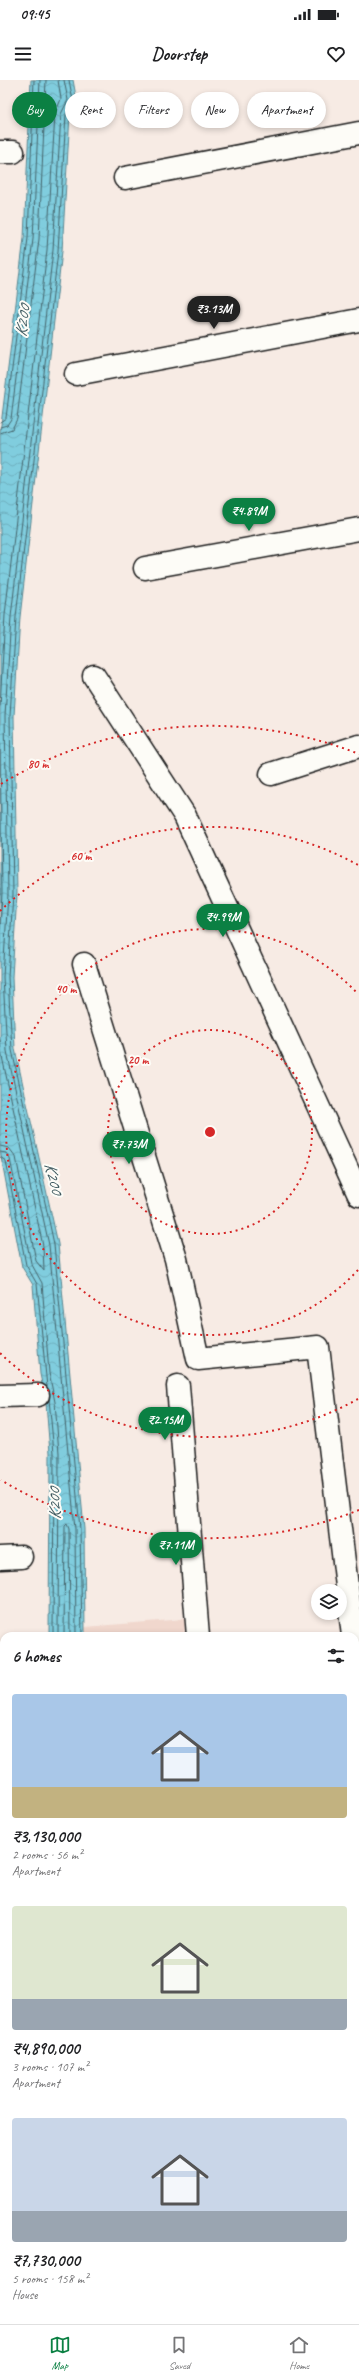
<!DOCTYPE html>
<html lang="en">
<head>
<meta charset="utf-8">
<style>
  :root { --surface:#fff; --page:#f6f6f6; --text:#202124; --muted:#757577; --line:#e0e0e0; --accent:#0b8043 }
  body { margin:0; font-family:Caveat,sans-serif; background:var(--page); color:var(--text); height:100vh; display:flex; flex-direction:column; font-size:15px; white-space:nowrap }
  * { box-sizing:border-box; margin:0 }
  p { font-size:13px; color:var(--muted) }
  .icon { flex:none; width:22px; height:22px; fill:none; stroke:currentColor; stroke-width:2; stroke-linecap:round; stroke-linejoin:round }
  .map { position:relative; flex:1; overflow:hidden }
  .details { position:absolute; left:0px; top:1552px; width:359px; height:692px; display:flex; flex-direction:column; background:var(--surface); border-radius:12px 12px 0 0; box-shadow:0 2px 6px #0003 }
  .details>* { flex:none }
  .hud { position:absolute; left:12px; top:12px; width:335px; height:36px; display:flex; gap:8px }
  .fabs { position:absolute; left:311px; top:1504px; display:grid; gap:8px }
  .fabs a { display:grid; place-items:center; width:36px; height:36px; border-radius:50%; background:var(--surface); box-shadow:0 2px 6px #0003; font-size:20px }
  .price { position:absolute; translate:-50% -34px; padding:0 9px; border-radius:14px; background:var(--accent); color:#fff; font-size:13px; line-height:26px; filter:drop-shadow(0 1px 2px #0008) }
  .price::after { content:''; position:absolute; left:50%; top:24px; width:12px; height:9px; margin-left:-6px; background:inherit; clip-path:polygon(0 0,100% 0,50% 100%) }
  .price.active { background:#222; color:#fff }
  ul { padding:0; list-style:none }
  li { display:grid; align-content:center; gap:8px; height:212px; padding:0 12px }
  li span { display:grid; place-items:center; height:124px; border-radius:4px; color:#555 }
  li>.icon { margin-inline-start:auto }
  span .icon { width:72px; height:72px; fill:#fffc; stroke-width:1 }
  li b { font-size:17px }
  h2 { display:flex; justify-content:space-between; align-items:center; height:48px; padding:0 12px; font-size:17px }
  .pill { padding:0 14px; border-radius:18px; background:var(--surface); box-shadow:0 2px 6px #0003; font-size:14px; line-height:36px }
  .pill.active { background:var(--accent); color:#fff }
  .status { display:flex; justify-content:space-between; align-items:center; height:28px; padding:0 20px; background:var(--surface); direction:ltr }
  .status svg { height:11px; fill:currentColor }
  header { display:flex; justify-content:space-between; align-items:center; height:52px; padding:0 12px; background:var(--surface); font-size:18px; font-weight:800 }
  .dock { display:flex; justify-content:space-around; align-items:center; height:56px; border-top:1px solid var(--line); background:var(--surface); font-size:11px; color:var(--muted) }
  .dock a { display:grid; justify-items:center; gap:2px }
  .dock .active { color:var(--accent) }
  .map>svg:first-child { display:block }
  .built { fill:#f0d7cd }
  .water { fill:url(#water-waves); stroke:#588690 }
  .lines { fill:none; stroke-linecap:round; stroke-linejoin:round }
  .shore { stroke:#44636a; stroke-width:1 }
  .minor-casing { stroke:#1c1c1c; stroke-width:25 }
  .minor { stroke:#fdfcf7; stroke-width:22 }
  .ring { fill:none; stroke:#d62828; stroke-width:2; stroke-dasharray:2 4 }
  .labels { text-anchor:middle; stroke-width:4; stroke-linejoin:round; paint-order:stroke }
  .water-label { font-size:17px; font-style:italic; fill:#3f5a60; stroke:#fdfcf7 }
  .centre { fill:#d62828; stroke:#fdfcf7; stroke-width:2 }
  .ring-label { font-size:12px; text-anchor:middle; font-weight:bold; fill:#d62828; stroke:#fdfcf7; stroke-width:4; stroke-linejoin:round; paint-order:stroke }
</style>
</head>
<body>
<div class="status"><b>09:45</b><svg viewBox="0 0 49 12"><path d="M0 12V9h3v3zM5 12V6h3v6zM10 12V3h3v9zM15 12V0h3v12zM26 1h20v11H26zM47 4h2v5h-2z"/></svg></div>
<header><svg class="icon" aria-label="menu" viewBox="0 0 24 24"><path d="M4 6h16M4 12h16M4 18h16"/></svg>Doorstep<svg class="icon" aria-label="heart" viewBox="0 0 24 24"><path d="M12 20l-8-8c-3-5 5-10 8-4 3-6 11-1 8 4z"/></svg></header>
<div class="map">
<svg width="359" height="2244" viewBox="0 0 359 2244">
  <defs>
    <pattern id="water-waves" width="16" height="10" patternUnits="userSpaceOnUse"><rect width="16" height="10" fill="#80cdde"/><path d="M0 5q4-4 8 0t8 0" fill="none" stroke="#6eafbe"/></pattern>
  </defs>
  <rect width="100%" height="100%" fill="#f7ebe4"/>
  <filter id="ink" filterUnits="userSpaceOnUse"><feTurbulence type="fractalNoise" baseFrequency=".025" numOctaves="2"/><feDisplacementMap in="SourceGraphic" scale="8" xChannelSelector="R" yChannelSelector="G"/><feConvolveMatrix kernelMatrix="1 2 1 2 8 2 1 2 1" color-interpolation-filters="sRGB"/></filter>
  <g filter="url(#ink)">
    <path class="built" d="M184,1539l1,17h-100v-9z"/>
    <g class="water">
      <path d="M31,0h42l4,22 -7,13 -8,136 -42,366 -6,99 3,178 -5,83 3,72 43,195 26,285 1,107h-36l1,-183 -4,-50 -6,-29 -7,-89 -11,-18 -22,-116v-718l24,-195z"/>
      <path d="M4,1823v104l-4,5v-100z"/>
      <path d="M0,2194l4,22v24h10l2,4h-16z"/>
    </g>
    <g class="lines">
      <g class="shore">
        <path d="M64,0l4,20 -7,14 -8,136 -42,367 -6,99 3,178 -5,83 4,74 42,194 26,284 1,107"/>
        <path d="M69,0l4,21 -7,14 -8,136 -42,366 -6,99 3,178 -5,83 4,73 42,194 26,285 2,107"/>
        <path d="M0,342l6,-4 22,-180 6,-158"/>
        <path d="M0,347l7,-2 4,-6 22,-180 7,-159"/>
        <path d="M0,353l12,-4 5,-10 22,-180 7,-159"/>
        <path d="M0,626l5,-91 42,-365 8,-136 6,-15 -3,-19"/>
        <path d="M0,663l2,150 -2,36"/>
        <path d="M0,960l1,12 42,194 1,25 -8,-10 -20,-104 -7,-9 -9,-2"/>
        <path d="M0,1072l6,1 4,6 21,104 11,20 7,90 6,29 4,51 -1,183"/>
        <path d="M0,1077l6,4 20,104 11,19 10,103"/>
        <path d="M49,1319l5,54 -1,183"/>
        <path d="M64,1556l1,-110 2,-2 2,5 1,107"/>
      </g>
      <g class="minor-casing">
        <g id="minor">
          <path d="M0,72h13"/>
          <path d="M125,98l234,-45"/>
          <path d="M76,294l283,-54"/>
          <path d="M145,488l214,-39"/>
          <path d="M94,596l91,140 174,379"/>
          <path d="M271,694l88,-28"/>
          <path d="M84,884l92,295 22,100 120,-12 35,289"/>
          <path d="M178,1306l20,250"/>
          <path d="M0,1316l38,-1"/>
          <path d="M0,1478l21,-1"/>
          <path d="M355,1574l4,34"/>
          <path d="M355,1787h4"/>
          <path d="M355,1978l2,46"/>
          <path d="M2,2041h2"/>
          <path d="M355,2192h4"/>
          <path d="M158,2240l1,4"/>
          <path d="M325,2240v4"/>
        </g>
      </g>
      <use href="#minor" class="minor"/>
    </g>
  </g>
  <g class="ring">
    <circle cx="210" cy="1052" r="102"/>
    <path d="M358 1190A203 203 0 1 1 358 914"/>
    <path d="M358 1319A305 305 0 0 1 0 1273M0 831A305 305 0 0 1 358 785"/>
    <path d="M359 1430A406 406 0 0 1 1 1400M1 704A406 406 0 0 1 359 674"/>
  </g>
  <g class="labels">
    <g class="water-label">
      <text transform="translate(22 241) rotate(-83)" y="6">K200</text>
      <text transform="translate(54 1098) rotate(76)" y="6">K200</text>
      <text transform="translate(54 1424) rotate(-92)" y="6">K200</text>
    </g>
  </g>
  <circle cx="210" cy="1052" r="6" class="centre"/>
  <g class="ring-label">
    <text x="38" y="688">80 m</text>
    <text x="81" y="780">60 m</text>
    <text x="66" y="913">40 m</text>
    <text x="138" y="984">20 m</text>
  </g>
</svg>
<div class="fabs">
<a><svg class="icon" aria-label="layers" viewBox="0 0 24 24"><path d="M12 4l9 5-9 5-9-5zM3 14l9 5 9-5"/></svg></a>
</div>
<b class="price active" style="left:214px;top:250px">₹3.13M</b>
<b class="price" style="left:249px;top:452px">₹4.89M</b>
<b class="price" style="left:223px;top:858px">₹4.99M</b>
<b class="price" style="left:129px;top:1085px">₹7.73M</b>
<b class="price" style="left:165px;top:1361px">₹2.15M</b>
<b class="price" style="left:176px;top:1486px">₹7.11M</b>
<div class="hud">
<a class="pill active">Buy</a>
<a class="pill">Rent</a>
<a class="pill">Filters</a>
<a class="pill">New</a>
<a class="pill">Apartment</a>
</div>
<section class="details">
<h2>6 homes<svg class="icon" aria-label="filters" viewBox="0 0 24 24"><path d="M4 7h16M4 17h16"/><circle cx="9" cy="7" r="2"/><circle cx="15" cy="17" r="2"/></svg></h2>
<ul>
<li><span style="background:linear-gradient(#a9c7e8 75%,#c2b280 0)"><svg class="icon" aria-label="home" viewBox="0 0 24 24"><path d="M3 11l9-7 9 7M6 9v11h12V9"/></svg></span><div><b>₹3,130,000</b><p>2 rooms · 56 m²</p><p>Apartment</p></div></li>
<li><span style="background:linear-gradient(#dfe7d0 75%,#9aa5b1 0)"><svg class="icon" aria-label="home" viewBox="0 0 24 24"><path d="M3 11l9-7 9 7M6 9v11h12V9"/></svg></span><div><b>₹4,890,000</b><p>3 rooms · 107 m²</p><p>Apartment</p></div></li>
<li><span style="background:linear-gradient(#c9d6e8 75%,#9aa5b1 0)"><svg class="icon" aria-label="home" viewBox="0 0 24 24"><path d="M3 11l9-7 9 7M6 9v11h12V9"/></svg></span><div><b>₹7,730,000</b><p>5 rooms · 158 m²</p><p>House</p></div></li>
</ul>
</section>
</div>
<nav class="dock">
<a class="active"><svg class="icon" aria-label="map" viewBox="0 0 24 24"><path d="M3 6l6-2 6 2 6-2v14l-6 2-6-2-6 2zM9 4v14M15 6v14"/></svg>Map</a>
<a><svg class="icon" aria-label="saved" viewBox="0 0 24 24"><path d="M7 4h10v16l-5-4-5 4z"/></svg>Saved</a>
<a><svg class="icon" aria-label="home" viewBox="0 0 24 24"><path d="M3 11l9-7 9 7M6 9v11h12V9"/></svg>Home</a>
</nav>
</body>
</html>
